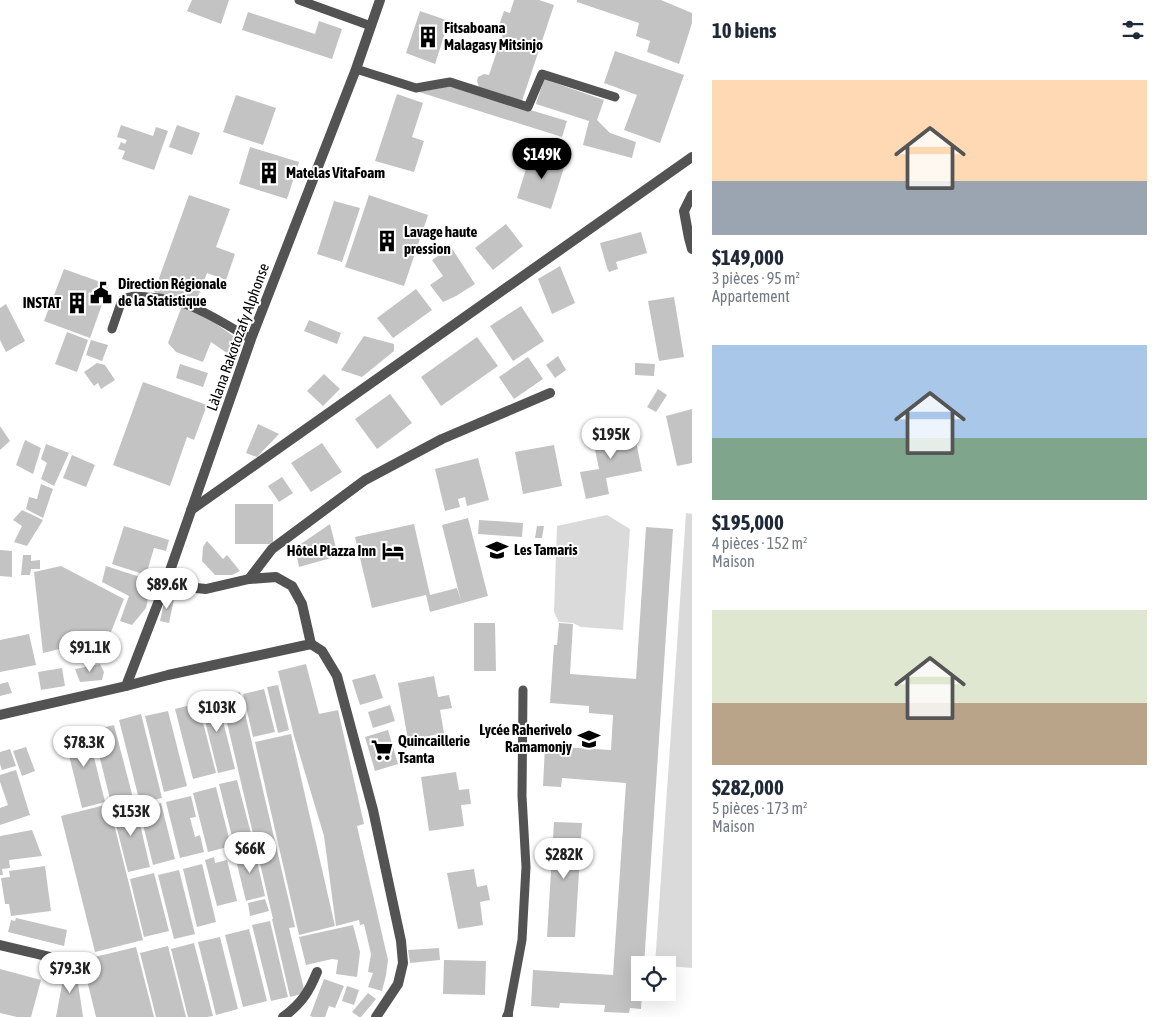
<!DOCTYPE html>
<html lang="fr">
<head>
<meta charset="utf-8">
<style>
  :root { --surface:#fff; --page:#f2f2f3; --text:#1f2937; --muted:#747a83; --accent:#000 }
  body { margin:0; font-family:"Asap Condensed",sans-serif; background:var(--page); color:var(--text); height:100vh; display:flex; flex-direction:column; font-size:19px; white-space:nowrap }
  * { box-sizing:border-box; margin:0 }
  p { font-size:16px; color:var(--muted) }
  .icon { flex:none; width:28px; height:28px; fill:none; stroke:currentColor; stroke-width:2; stroke-linecap:round; stroke-linejoin:round }
  .map { position:relative; flex:1; overflow:hidden }
  .sheet { display:flex; flex-direction:column; background:var(--surface); width:475px }
  .sheet>* { flex:none }
  .controls { position:absolute; left:631px; top:956px; display:grid; gap:10px }
  .controls a { display:grid; place-items:center; width:45px; height:45px; border-radius:0px; background:var(--surface); box-shadow:0 5px 20px #0002; font-size:25px }
  .price { position:absolute; translate:-50% -42px; padding:0 11px; border-radius:18px; background:#fff; color:#222; font-size:16px; line-height:32px; filter:drop-shadow(0 1px 2px #0008) }
  .price::after { content:''; position:absolute; left:50%; top:30px; width:15px; height:11px; margin-left:-8px; background:inherit; clip-path:polygon(0 0,100% 0,50% 100%) }
  .price.current { background:var(--accent); color:#fff }
  ul { padding:0; list-style:none }
  li { display:grid; align-content:center; gap:10px; height:265px; padding:0 20px }
  li span { display:grid; place-items:center; height:155px; border-radius:0px; color:#555 }
  li>.icon { margin-inline-start:auto }
  span .icon { width:90px; height:90px; fill:#fffc; stroke-width:1 }
  li b { font-size:21px }
  h2 { display:flex; justify-content:space-between; align-items:center; height:60px; padding:0 20px; font-size:21px }
  main { display:flex; flex:1; min-height:0 }
  .map>svg:first-child { display:block }
  .green { fill:#dadada }
  .building { fill:#c3c3c3 }
  .lines { fill:none; stroke-linecap:round; stroke-linejoin:round }
  .service { stroke:#535353; stroke-width:9 }
  .pedestrian { stroke:#535353; stroke-width:10 }
  .minor { stroke:#535353; stroke-width:10 }
  .tertiary { stroke:#535353; stroke-width:10 }
  .labels { text-anchor:middle; stroke-width:4; stroke-linejoin:round; paint-order:stroke }
  .poi-label { font-size:15px; font-weight:bold; fill:#000; stroke:#fff; text-anchor:start }
  .street-label { font-size:15px; fill:#000; stroke:#fff }
</style>
</head>
<body>
<main>
<div class="map">
<svg width="692" height="1017" viewBox="0 0 692 1017">
  <rect width="100%" height="100%" fill="#fff"/>
  <g class="green">
    <path d="M686,513l6,1v454l-24,-2v-1h-13z"/>
    <path d="M607,515l23,14 -7,101 -42,-3 -8,-4 -14,-1 -5,-10 3,-86z"/>
  </g>
  <g class="building">
    <path d="M192,0h37l-8,24 -34,-13z"/>
    <path d="M514,0h25l15,5 -32,96 -43,-14 -2,-6 1,-4 6,-3 5,1 16,-48 -6,-2 5,-14 6,2z"/>
    <path d="M577,0h84l31,13v10l-13,41 -32,-12 3,-11 -14,-5 3,-13 -62,-21z"/>
    <path d="M420,11l29,10 -14,43 -29,-11z"/>
    <path d="M248,12l67,22 4,-13 23,8 -10,30 -90,-29z"/>
    <path d="M615,51l69,24 -24,68 -36,-13 13,-35 -33,-12z"/>
    <path d="M544,79l60,21 -7,20 13,13 26,9 -4,16 -49,-13 6,-24 -53,-17z"/>
    <path d="M450,86l117,35 -5,16 -143,-45z"/>
    <path d="M397,94l26,9 -11,34 12,4 -10,31 -39,-11z"/>
    <path d="M236,95l40,13 -13,37 -40,-13z"/>
    <path d="M121,125l32,11 3,-9 12,4 -14,39 -32,-11 3,-8 -7,-2 3,-7 4,2 2,-4 -10,-3z"/>
    <path d="M177,125l23,8 -8,22 -23,-8z"/>
    <path d="M250,147l49,15 -12,37 -48,-15z"/>
    <path d="M532,150l34,11 -15,48 -34,-11z"/>
    <path d="M189,195l41,14 -14,38 19,7 -9,26 -19,-7 -13,34 -40,-15z"/>
    <path d="M369,195l59,20 -24,71 -59,-19z"/>
    <path d="M334,201l26,7 -18,54 -25,-8z"/>
    <path d="M506,224l17,22 -30,24 -18,-22z"/>
    <path d="M641,232l6,21 -31,9 2,7 -9,3 -2,-4 -7,-25z"/>
    <path d="M451,247l24,37 -19,12 -13,6 -13,-17 13,-9 -11,-16z"/>
    <path d="M560,266l15,37 -23,11 -14,-35z"/>
    <path d="M64,269l45,16 -19,53 -46,-17z"/>
    <path d="M416,289l16,21 -39,28 -16,-20z"/>
    <path d="M674,297l10,60 -25,4 -11,-60z"/>
    <path d="M183,303l32,20 21,15 -9,15 -16,-11 -8,20 -27,-10 -8,-9z"/>
    <path d="M6,304l19,37 -19,11 -6,-12v-32z"/>
    <path d="M521,306l23,35 -31,20 -23,-35z"/>
    <path d="M309,320l32,13 -4,11 -33,-13z"/>
    <path d="M67,332l21,8 -11,32 -22,-8z"/>
    <path d="M364,336l30,8v7l-32,26 -21,-7z"/>
    <path d="M477,337l21,29 -57,40 -20,-29z"/>
    <path d="M91,340l17,5 -6,16 -16,-6z"/>
    <path d="M558,356l8,14 -11,8 -9,-13z"/>
    <path d="M528,357l15,22 -29,20 -15,-22z"/>
    <path d="M97,363l8,2 10,15 -14,9 -3,-6 -4,3 -10,-14z"/>
    <path d="M635,363l20,1 -1,12 -19,-1z"/>
    <path d="M180,364l28,9 -5,14 -27,-9z"/>
    <path d="M324,374l16,15 -17,17 -16,-15z"/>
    <path d="M143,382l64,23 -13,35 -7,-3 -17,49 -57,-21z"/>
    <path d="M658,389l9,6 -11,17 -9,-5z"/>
    <path d="M390,394l22,29 -35,26 -22,-30z"/>
    <path d="M692,409v54l-15,3 -11,-50z"/>
    <path d="M258,424l21,10 -22,23 -11,-4z"/>
    <path d="M0,426l10,15 -10,9z"/>
    <path d="M633,427l9,44 -36,7 3,16 -23,5 -6,-27 19,-3 -7,-34z"/>
    <path d="M25,440l16,8 -8,26 -17,-9z"/>
    <path d="M322,443l20,29 -31,20 -20,-29z"/>
    <path d="M46,444l23,9 -15,33 -13,-7 6,-16 -6,-4z"/>
    <path d="M554,445l8,41 -39,8 -8,-42z"/>
    <path d="M72,455l23,10 -9,22 -23,-9z"/>
    <path d="M478,458l11,42 -22,6 -2,-9 -7,2 2,8 -15,4 -10,-42z"/>
    <path d="M282,477l11,16 -14,9 -11,-16z"/>
    <path d="M41,484l12,5 -10,29 -17,-9 3,-12 8,2z"/>
    <rect x="235" y="504" width="38" height="40"/>
    <path d="M22,510l21,10 -16,26 -13,-4 8,-16 -9,-6z"/>
    <path d="M468,518l20,78 -58,16 -4,-17 -54,13 -17,-71 59,-13 16,71 27,-7 4,13 -19,-76z"/>
    <path d="M479,520l44,3 -1,14 -44,-3z"/>
    <path d="M330,524l8,32 -39,11 -4,-19z"/>
    <path d="M124,526l45,14 -3,11 -12,-3 -8,27 -34,-11z"/>
    <path d="M537,526h7l-2,12h-7z"/>
    <path d="M646,527l27,2 -29,436h-4v27h2l-1,17 -11,-1 -1,5 -25,-1 1,-7 -45,-2 -1,5 -28,-2 2,-36 80,5 13,-192 -64,-5 -1,9 -18,-1 2,-40 66,4 2,-35 -24,-2v-7l-39,-3 4,-58h3l2,-22 14,1 -3,50 66,5z"/>
    <path d="M207,541l16,18 4,-4 13,16 -8,4h-17l-13,-14 1,-14z"/>
    <path d="M0,550l12,1v26l-12,-1z"/>
    <path d="M23,555h8v6l9,-1v9h-9l-1,6h-9z"/>
    <path d="M61,566l63,33 -15,38 -66,16 -9,-81z"/>
    <path d="M106,566l34,11 11,6 -5,25 -14,17 -12,-4 9,-25 -27,-14z"/>
    <path d="M165,598l9,1 -5,24 -9,-2z"/>
    <path d="M474,623h21l1,48h-22z"/>
    <path d="M29,634l7,31 -36,7v-32z"/>
    <path d="M100,664l4,8 -2,8 -22,2 -5,-13z"/>
    <path d="M306,664l13,50 19,-4 26,114 -7,2 31,134 -2,15 -4,16 -14,-4 5,-14 -5,-1 3,-18 -7,-30 -4,1 -1,-5 -23,6 -12,-90 -30,-100 -16,-65z"/>
    <path d="M62,668l3,18 -24,4 -3,-18z"/>
    <path d="M375,674l8,24 -23,7 -8,-25z"/>
    <path d="M434,676l4,21 11,-2 3,13 -12,2 4,23 -36,7 -10,-57z"/>
    <path d="M8,682l4,11 -12,3v-12z"/>
    <path d="M278,685l11,45 -11,3 -11,-46z"/>
    <path d="M264,689l11,43 -22,5 -10,-43z"/>
    <path d="M240,692l55,235 -6,1 16,65 -15,4 -18,-78h1l-52,-222z"/>
    <path d="M216,693l19,76 -17,4 -19,-76z"/>
    <path d="M198,703l18,70 -23,6 -18,-70z"/>
    <path d="M390,705l5,16 -22,7 -5,-16z"/>
    <path d="M168,711l19,75 -23,6 -19,-76z"/>
    <path d="M141,714l21,84 -22,5 -21,-83z"/>
    <path d="M114,725l19,73 -22,5 -18,-73z"/>
    <path d="M87,729l18,73 -23,6 -14,-57h-2l-5,-16z"/>
    <path d="M388,730l10,34 -23,7 -10,-34z"/>
    <path d="M291,734l44,192 -36,9 -44,-193z"/>
    <path d="M26,747l9,24 -13,5 -9,-25z"/>
    <path d="M10,749l6,17 -14,4 -2,-6v-12z"/>
    <path d="M16,770l14,45 -30,10v-17l8,-3 -8,-23v-7z"/>
    <path d="M456,772l3,18 10,-1 2,15 -10,1 3,21 -35,5 -8,-54z"/>
    <path d="M237,780l17,65 -19,4 -16,-65z"/>
    <path d="M216,787l15,59 -23,6 -15,-59z"/>
    <path d="M191,796l5,21 -6,1 5,19 5,-2 4,17 -24,6 -14,-56z"/>
    <path d="M135,803l15,64 -22,5 -16,-63z"/>
    <path d="M161,803l14,56 -22,6 -14,-57z"/>
    <path d="M109,804l34,136 -48,12 -34,-136z"/>
    <path d="M554,822l28,1 -7,114h-28z"/>
    <path d="M32,830l10,26 -33,4 1,8 -8,1 1,6h-3v-39z"/>
    <path d="M254,848l11,48 -19,5 -12,-49z"/>
    <path d="M214,857l1,6 12,-3 10,41 -20,5 -12,-46z"/>
    <path d="M202,864l14,58 -19,5 -14,-58z"/>
    <path d="M45,866l6,45 -40,5 -2,-12h-4l-4,-26 9,-1 -1,-6z"/>
    <path d="M474,869l3,18 10,-2 3,15 -10,2 3,23 -25,4 -11,-56z"/>
    <path d="M179,870l16,64 -21,5 -16,-64z"/>
    <path d="M154,873l15,58 -25,6 -14,-58z"/>
    <path d="M265,899l4,12 -19,5 -2,-13z"/>
    <path d="M16,918l51,12 -3,16 -56,-14 3,-12 4,1z"/>
    <path d="M270,921l18,76 -17,4 -19,-76z"/>
    <path d="M353,925l7,27 -3,25 -21,-3 2,-14 -6,-1 -26,6 -7,-28z"/>
    <path d="M249,929l18,72 -24,6 -18,-72z"/>
    <path d="M220,937l18,72 -22,6 -18,-73z"/>
    <path d="M194,943l19,73 -6,1h-19l-17,-68z"/>
    <path d="M168,946l18,71h-30l-16,-64z"/>
    <path d="M136,947l18,70h-58l-14,-57z"/>
    <path d="M439,948l1,12 -30,3 -2,-13z"/>
    <path d="M444,960l42,1 -1,34 -42,-1z"/>
    <path d="M66,963h9l8,54h-27z"/>
    <path d="M0,969l41,11 -10,37h-14l-17,-4z"/>
    <path d="M324,979l20,7 -9,22 -6,-2 -4,11h-12l-3,-1z"/>
    <path d="M347,986l12,4 -5,15 -12,-4z"/>
    <path d="M368,993l8,6 -15,18h-2l-7,-5z"/>
  </g>
  <g class="lines">
    <g class="service">
      <path d="M299,0l72,26"/>
      <path d="M356,69l60,19 34,-6 78,25 14,-33 73,23"/>
      <path d="M112,329l10,-29c10,-5 15,-4 26,-3 40,1 70,23 103,42"/>
      <path d="M508,1015l14,-75 4,-73 -4,-71 1,-106"/>
    </g>
    <g class="pedestrian">
      <path d="M0,945l63,15"/>
      <path d="M283,1017c18,-13 26,-25 34,-45"/>
    </g>
    <g class="minor">
      <path d="M692,195l-8,16 5,27 3,11"/>
      <path d="M191,510l501,-353"/>
      <path d="M249,579l23,-30 93,-69 77,-41 108,-46"/>
      <path d="M311,644l11,7 15,25 36,134 28,131 2,22 -5,21 -22,33"/>
      <path d="M126,686l42,-11 143,-31 -9,-40 -10,-18 -16,-9 -27,2 -43,10 -41,-4"/>
      <path d="M507,1017l1,-2"/>
    </g>
    <path class="tertiary" d="M0,715l126,-29 39,-101 86,-246 105,-270 24,-69"/>
  </g>
  <defs>
    <g id="building-bare" transform="scale(1.725)"><path d="M-4-6H4V6H1V3H-1V6H-4ZM-2.5-4.3h1.7v1.8h-1.7ZM.8-4.3h1.7v1.8H.8ZM-2.5-1h1.7V.8h-1.7ZM.8-1h1.7V.8H.8Z" fill="#000" stroke="#fff" stroke-width="2.5" paint-order="stroke"/></g>
    <g id="civic-bare" transform="scale(1.725)"><path d="M-.6-6.5H3V-4.5H.6V-3L4-1V1h2V6H-6V1h2V-1L-.6-3ZM-1.2 2.5V6h2.4V2.5Z" fill="#000" stroke="#fff" stroke-width="2.5" paint-order="stroke"/></g>
    <g id="school-bare" transform="scale(1.725)"><path d="M0-5L7-2L0 1L-7-2ZM-4 1L0 2.5L4 1V4Q0 6-4 4Z" fill="#000" stroke="#fff" stroke-width="2.5" paint-order="stroke"/></g>
    <g id="hotel-bare" transform="scale(1.725)"><path d="M-6-4.5h1.5V1H6V5H4.5V3h-9V5H-6ZM-4 0a1.8 1.8 0 1 1 3.6 0ZM.5 0V-2.5h3Q6-2.5 6 0Z" fill="#000" stroke="#fff" stroke-width="2.5" paint-order="stroke"/></g>
    <g id="supermarket-bare" transform="scale(1.725)"><path d="M-6-5.5h2.5l.6 2H6L4.5 2H-2.5L-4.4-4H-6ZM-1.5 3.2a1.3 1.3 0 1 0 .1 0ZM3 3.2a1.3 1.3 0 1 0 .1 0Z" fill="#000" stroke="#fff" stroke-width="2.5" paint-order="stroke"/></g>
  </defs>
  <g fill-rule="evenodd">
    <use href="#building-bare" x="428" y="37"/>
    <use href="#building-bare" x="269" y="173"/>
    <use href="#building-bare" x="387" y="241"/>
    <use href="#civic-bare" x="101" y="293"/>
    <use href="#building-bare" x="77" y="303"/>
    <use href="#school-bare" x="497" y="550"/>
    <use href="#hotel-bare" x="393" y="551"/>
    <use href="#school-bare" x="589" y="739"/>
    <use href="#supermarket-bare" x="382" y="750"/>
  </g>
  <g class="labels">
    <g class="poi-label">
      <text x="444" y="33">Fitsaboana<tspan x="444" dy="17">Malagasy Mitsinjo</tspan></text>
      <text x="286" y="178">Matelas VitaFoam</text>
      <text x="404" y="237">Lavage haute<tspan x="404" dy="17">pression</tspan></text>
      <text x="118" y="289">Direction Régionale<tspan x="118" dy="17">de la Statistique</tspan></text>
      <text x="61" y="308" text-anchor="end">INSTAT</text>
      <text x="514" y="555">Les Tamaris</text>
      <text x="376" y="556" text-anchor="end">Hôtel Plazza Inn</text>
      <text x="572" y="735" text-anchor="end">Lycée Raherivelo<tspan x="572" dy="17">Ramamonjy</tspan></text>
      <text x="398" y="746">Quincaillerie<tspan x="398" dy="17">Tsanta</tspan></text>
    </g>
    <g class="street-label">
      <text transform="translate(238 337) rotate(-70)" y="5">Làlana Rakotozafy Alphonse</text>
    </g>
  </g>
</svg>
<div class="controls">
<a><svg class="icon" aria-label="locate" viewBox="0 0 24 24"><circle cx="12" cy="12" r="6"/><path d="M12 2v4M12 18v4M2 12h4M18 12h4"/></svg></a>
</div>
<b class="price current" style="left:542px;top:180px">$149K</b>
<b class="price" style="left:611px;top:460px">$195K</b>
<b class="price" style="left:167px;top:610px">$89.6K</b>
<b class="price" style="left:90px;top:673px">$91.1K</b>
<b class="price" style="left:217px;top:733px">$103K</b>
<b class="price" style="left:84px;top:768px">$78.3K</b>
<b class="price" style="left:131px;top:837px">$153K</b>
<b class="price" style="left:250px;top:874px">$66K</b>
<b class="price" style="left:564px;top:880px">$282K</b>
<b class="price" style="left:70px;top:994px">$79.3K</b>
</div>
<section class="sheet">
<h2>10 biens<svg class="icon" aria-label="filters" viewBox="0 0 24 24"><path d="M4 7h16M4 17h16"/><circle cx="9" cy="7" r="2"/><circle cx="15" cy="17" r="2"/></svg></h2>
<ul>
<li><span style="background:linear-gradient(#ffd9b3 65%,#9aa5b1 0)"><svg class="icon" aria-label="home" viewBox="0 0 24 24"><path d="M3 11l9-7 9 7M6 9v11h12V9"/></svg></span><div><b>$149,000</b><p>3 pièces · 95 m²</p><p>Appartement</p></div></li>
<li><span style="background:linear-gradient(#a9c7e8 60%,#7fa58c 0)"><svg class="icon" aria-label="home" viewBox="0 0 24 24"><path d="M3 11l9-7 9 7M6 9v11h12V9"/></svg></span><div><b>$195,000</b><p>4 pièces · 152 m²</p><p>Maison</p></div></li>
<li><span style="background:linear-gradient(#dfe7d0 60%,#b9a48a 0)"><svg class="icon" aria-label="home" viewBox="0 0 24 24"><path d="M3 11l9-7 9 7M6 9v11h12V9"/></svg></span><div><b>$282,000</b><p>5 pièces · 173 m²</p><p>Maison</p></div></li>
</ul>
</section>
</main>
</body>
</html>
